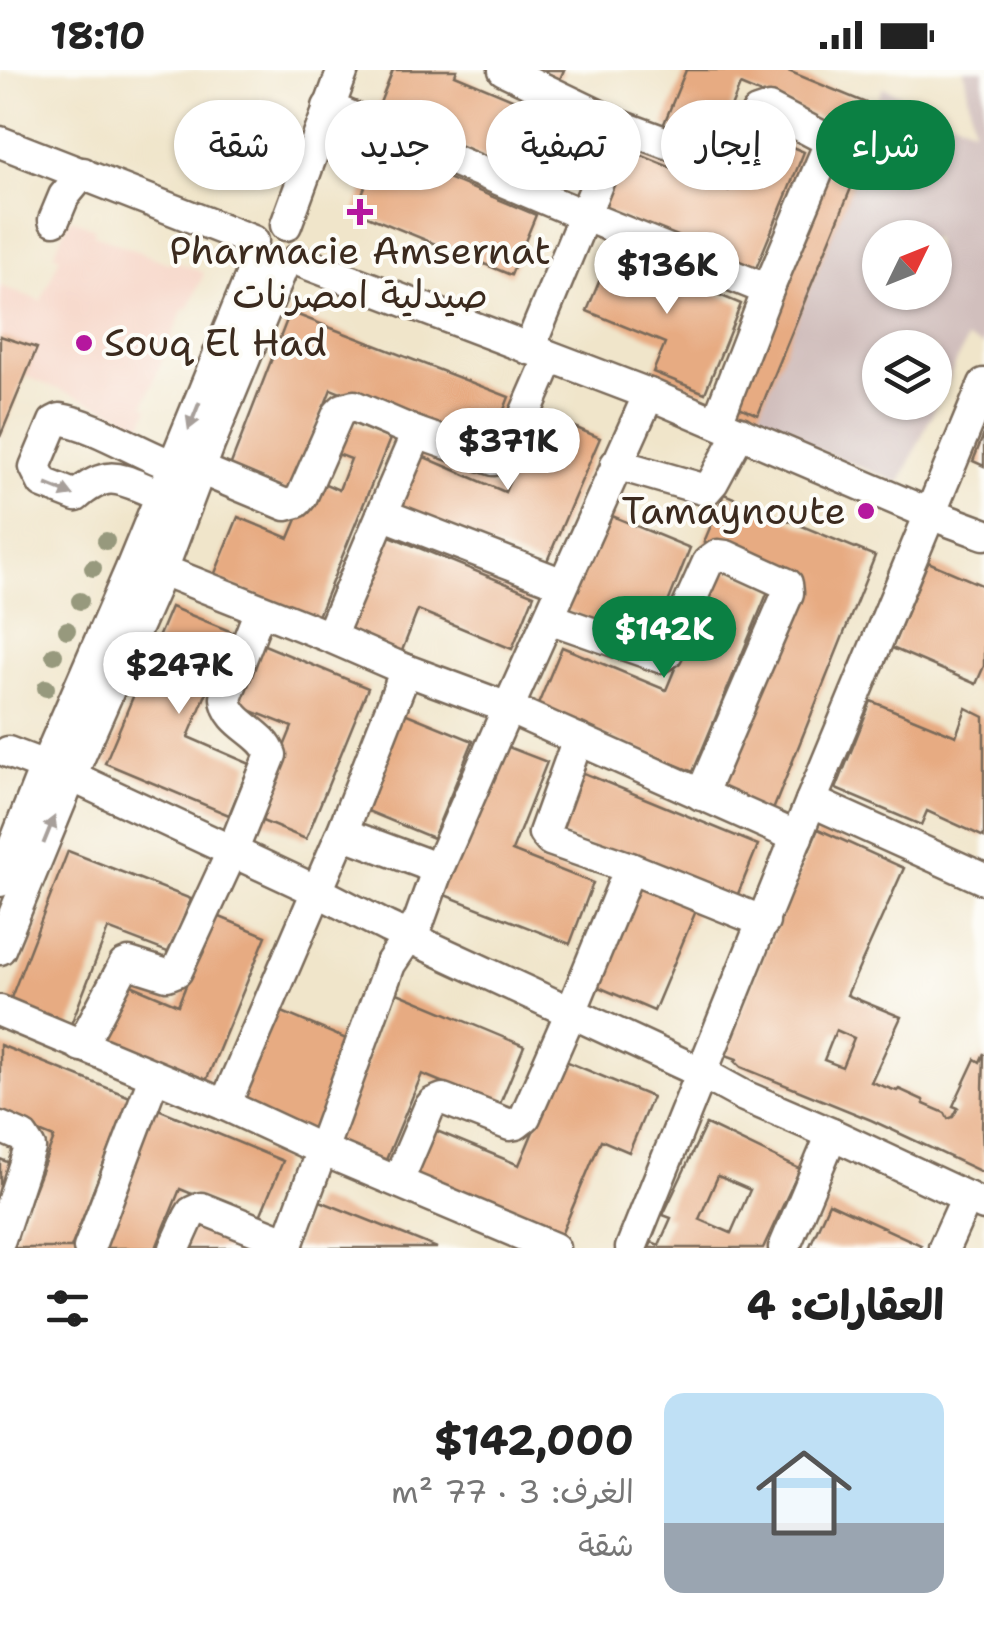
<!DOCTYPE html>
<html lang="ar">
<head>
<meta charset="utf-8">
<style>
  :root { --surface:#fff; --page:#f2f2f2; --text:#222; --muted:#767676; --accent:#0b8043 }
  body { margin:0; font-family:"Shantell Sans","Playpen Sans Arabic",sans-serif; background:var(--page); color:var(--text); direction:rtl; height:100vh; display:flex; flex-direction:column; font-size:38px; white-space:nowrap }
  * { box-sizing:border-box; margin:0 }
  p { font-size:32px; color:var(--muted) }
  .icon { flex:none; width:55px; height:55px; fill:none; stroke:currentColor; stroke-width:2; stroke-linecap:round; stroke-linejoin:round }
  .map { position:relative; height:1178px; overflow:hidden; direction:ltr }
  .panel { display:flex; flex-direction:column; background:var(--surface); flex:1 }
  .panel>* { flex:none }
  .hud { position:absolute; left:30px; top:30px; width:925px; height:90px; direction:rtl; display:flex; gap:20px }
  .needle { width:65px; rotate:47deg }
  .controls { position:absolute; left:862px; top:150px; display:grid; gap:20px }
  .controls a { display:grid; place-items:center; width:90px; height:90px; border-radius:50%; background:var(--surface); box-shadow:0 2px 8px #0004; font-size:50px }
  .price { position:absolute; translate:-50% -85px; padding:0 22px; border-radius:35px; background:#fff; color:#222; font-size:32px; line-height:65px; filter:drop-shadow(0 2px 5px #0008) }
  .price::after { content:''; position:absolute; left:50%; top:60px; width:30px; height:22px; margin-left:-15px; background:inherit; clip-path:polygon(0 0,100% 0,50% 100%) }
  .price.selected { background:var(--accent); color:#fff }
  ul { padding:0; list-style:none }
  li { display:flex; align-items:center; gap:30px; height:250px; padding:0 40px }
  li span { display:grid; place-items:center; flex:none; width:280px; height:200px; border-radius:20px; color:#555 }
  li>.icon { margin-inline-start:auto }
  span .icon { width:120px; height:120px; fill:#fffc; stroke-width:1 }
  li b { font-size:42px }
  h2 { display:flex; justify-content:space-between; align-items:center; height:120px; padding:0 40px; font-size:42px }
  .tag { padding:0 35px; border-radius:45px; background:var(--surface); box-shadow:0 2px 8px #0004; font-size:35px; line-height:90px }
  .tag.selected { background:var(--accent); color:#fff }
  .status { display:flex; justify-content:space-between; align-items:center; height:70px; padding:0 50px; background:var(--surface); direction:ltr }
  .status svg { height:28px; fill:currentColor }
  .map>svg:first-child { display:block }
  .built { fill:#f6d2c3 }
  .industrial { fill:#d1bfbd; fill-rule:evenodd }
  .building { fill:#e7ab82; fill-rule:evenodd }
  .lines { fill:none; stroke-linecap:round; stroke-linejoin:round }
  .minor-casing { stroke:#7a6b5a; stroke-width:35 }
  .minor { stroke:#fff; stroke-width:30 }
  .tree { fill:#97997d }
  .oneway { fill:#a79f9a }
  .poi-dot { fill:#b5179e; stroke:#fdfcf7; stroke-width:4 }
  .labels { text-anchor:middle; stroke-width:8; stroke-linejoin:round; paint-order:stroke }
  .poi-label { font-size:38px; fill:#3b2a1e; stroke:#fdfcf7 }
</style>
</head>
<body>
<div class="status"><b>18:10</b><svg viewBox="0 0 49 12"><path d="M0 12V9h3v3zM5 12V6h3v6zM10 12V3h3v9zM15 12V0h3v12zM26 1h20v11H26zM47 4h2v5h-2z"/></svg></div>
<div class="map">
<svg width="984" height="1178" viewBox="0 0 984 1178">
  <rect width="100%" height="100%" fill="#fdfcf7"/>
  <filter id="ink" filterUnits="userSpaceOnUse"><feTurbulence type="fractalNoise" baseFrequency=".01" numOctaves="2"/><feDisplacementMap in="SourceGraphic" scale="20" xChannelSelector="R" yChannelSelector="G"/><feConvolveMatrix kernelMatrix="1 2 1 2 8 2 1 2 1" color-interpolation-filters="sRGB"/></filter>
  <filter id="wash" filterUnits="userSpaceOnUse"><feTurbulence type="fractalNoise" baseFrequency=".0048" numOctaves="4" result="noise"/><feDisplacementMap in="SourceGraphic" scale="40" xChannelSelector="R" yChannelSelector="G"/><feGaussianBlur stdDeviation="2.25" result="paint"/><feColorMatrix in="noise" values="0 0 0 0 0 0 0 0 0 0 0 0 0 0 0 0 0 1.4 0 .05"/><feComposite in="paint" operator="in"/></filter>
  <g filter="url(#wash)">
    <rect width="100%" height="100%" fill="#f0e5ca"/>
    <path class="built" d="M70,148l25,11 -2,5 77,30 2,-4 32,13 -16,37 -5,-1 -39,96 5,2 -8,20 -19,-8 1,-4 -98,-39 -25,62v-152l41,15 19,-44 -6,-4z"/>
    <path class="industrial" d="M964,0h20v276l-17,-7 -67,144 -159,-64 142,-332 91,42zM880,168h55v54h-55zM880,278h55v54h-55z"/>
    <g id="blocks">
      <g class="building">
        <path d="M393,0h64l-2,5 129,54 -25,60 -183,-76z"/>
        <path d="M539,0h25l-4,9z"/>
        <path d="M686,0h100l97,40 -125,305 -26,-11 113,-275 -105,-44 -25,62 -52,-21z"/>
        <path d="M752,60l52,22 -50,121 -156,-65 25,-60 105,43z"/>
        <path d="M380,80l156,65 -25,60 -156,-64z"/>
        <path d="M612,180l129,54 -36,89 -52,-21 12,-29 -78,-32z"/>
        <path d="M290,242l219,85 -21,54 -157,-62 -41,104 -61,-24z"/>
        <path d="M0,266l37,12 -37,89z"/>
        <path d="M539,342l61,26 -56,130 -151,-64 22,-51 90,39z"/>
        <path d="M340,348l50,21 -74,182 -103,-43 25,-61 51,21 25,-59 25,11 12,-31 -24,-9z"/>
        <path d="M984,364v32l-11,-5z"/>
        <path d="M724,424l151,62 -104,259 -61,-25 85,-211 -91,-37z"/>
        <path d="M600,441l90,37 -39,97 -91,-37z"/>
        <path d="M380,462l154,63 -22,54 -94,-39 -20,51 -61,-25z"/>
        <path d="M928,492l56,24v80l-8,18 -84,-36z"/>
        <path d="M717,497l52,22 -76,183 -156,-65 25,-60 104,43z"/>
        <path d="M171,537l61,25 -44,105 62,27 -21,51 -124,-52z"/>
        <path d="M262,574l106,44 -62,151 -51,-21 37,-91 -55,-22z"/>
        <path d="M871,631l85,35 10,-28 18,9v120l-57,-26 -6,14 -85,-36z"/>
        <path d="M397,640l76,31 -40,97 -75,-31z"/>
        <path d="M495,672l52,20 -35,89 81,32 -23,61 -133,-52z"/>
        <path d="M574,699l184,76 -25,61 -184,-76z"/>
        <path d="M818,759l86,39 -57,127 54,22 -30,65 26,9 2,-2 24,11 1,4 21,9 3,6 5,-2 5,-9 -5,-2 22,-47 5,3 4,-9 -2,77 2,43 -113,-53 -130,-53 -6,-6 2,-2 -11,-4 8,-21 -1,-2 27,-69zM836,960l18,8 -12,29 -18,-7z"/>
        <path d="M68,781l123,48 -21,54 -62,-24 -40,103 -61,-24z"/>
        <path d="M638,810l60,26 -44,105 -60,-26z"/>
        <path d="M215,845l51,21 -62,150 -105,-43 25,-61 54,23z"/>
        <path d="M395,922l129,54 -25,60 -77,-32 -39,93 -51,-21z"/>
        <path d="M275,939l76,32 -39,96 -76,-31z"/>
        <path d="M0,975l130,52 -59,151h-60l43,-110 -54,-22z"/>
        <path d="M563,990l89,37 -23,55 -28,-12 -43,102 -152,-63 21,-52 92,38z"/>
        <path d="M151,1036l132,55 -25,60 -78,-32 -24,59h-63z"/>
        <path d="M706,1054l94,45 -37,79h-114l3,-6 7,3 12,-27 -8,-3zM718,1106l32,14 -19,43 -32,-14z"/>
        <path d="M0,1089l12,5 -12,31z"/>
        <path d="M315,1129l63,25 59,24h-142z"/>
        <path d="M829,1133l92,42 -2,3h-110z"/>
        <path d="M195,1149l61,24 -1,5h-71z"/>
      </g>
    </g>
  </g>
  <g filter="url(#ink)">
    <use href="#blocks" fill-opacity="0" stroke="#7a6b5a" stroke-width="2.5"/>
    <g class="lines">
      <g class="minor-casing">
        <g id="minor">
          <path d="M504,0l117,56 95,35h8l10,-9 23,-39 12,-4 59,31v7l-60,143 -51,132"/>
          <path d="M328,37l255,108 185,75"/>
          <path d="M0,72l253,99"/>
          <path d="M54,150l10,-24 19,-23"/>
          <path d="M286,155l57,-155"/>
          <path d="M297,190l352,134 281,120 54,20"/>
          <path d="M529,279l92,-223"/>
          <path d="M616,394l90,26 7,-8 27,-50"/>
          <path d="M200,399l86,36 11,-3 5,-6 36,-82 5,-5 11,-3 63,27 77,27 10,-3 5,-6 41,-94"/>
          <path d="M161,425c-39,-14 -50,-29 -85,1l-33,-13 -8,-16 19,-45 6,-3c36,6 78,34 114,47"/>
          <path d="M382,444l35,-81"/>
          <path d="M162,500l168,67 76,33 102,38 289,129"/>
          <path d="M549,548l111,39 7,-4 41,-91 10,-7 8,1 61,28 1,9 -87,202"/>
          <path d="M330,567l52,-123 181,70"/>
          <path d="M8,682l63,24 246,115 70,36 315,146 42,23 88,38 152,71"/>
          <path d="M811,731l173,78"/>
          <path d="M342,763l81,30 14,8"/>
          <path d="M630,798l134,54"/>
          <path d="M0,811l45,-114 85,-196 127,-310"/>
          <path d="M0,879l71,-173 91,-206 47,-125 72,-174"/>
          <path d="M0,941l225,94 97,45 232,98"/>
          <path d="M81,976l43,-81 5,-2 38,12 10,-4 55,-119 39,-97c-8,-24 -43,-30 -45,-57l34,-88"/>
          <path d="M225,1035l117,-272 64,-163"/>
          <path d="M0,1057l23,10 7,11 -30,91"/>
          <path d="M398,1111l31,-73 4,-5 10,-4 67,26 6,-1 9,-7 46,-105 59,-144 -80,-28 -6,-7 34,-94"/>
          <path d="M89,1178l65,-171"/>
          <path d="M175,1178l14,-31 3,-5 9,-4 87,35"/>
          <path d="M286,1178l104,-284 29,-43 18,-50 71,-163 141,-314"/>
          <path d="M631,1178l180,-447 173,-417"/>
          <path d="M784,1178l48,-114"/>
          <path d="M944,1178l23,-51"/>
        </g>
      </g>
      <use href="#minor" class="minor"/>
    </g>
    <g class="tree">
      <circle cx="106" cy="471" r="9"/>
      <circle cx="93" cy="498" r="9"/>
      <circle cx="80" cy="531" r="9"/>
      <circle cx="67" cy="560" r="9"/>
      <circle cx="54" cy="585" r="9"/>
      <circle cx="46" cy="618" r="9"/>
    </g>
    <defs><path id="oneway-solid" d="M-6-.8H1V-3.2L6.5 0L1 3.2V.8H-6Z" transform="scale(2.5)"/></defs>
    <g class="oneway">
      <use href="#oneway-solid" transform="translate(194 346) rotate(112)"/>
      <use href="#oneway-solid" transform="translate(60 420) rotate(22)"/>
      <use href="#oneway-solid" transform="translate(49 760) rotate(-68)"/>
    </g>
  </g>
  <g class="poi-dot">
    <path d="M355 127h10v10h10v10h-10v10h-10v-10h-10v-10h10z"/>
    <circle cx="84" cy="273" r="10"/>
    <circle cx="866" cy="441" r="10"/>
  </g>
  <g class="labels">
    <g class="poi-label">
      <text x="360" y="194">Pharmacie Amsernat<tspan x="360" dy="44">صيدلية امصرنات</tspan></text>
      <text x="104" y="286" text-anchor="start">Souq El Had</text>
      <text x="846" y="454" text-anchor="end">Tamaynoute</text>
    </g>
  </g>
</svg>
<div class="controls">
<a><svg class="needle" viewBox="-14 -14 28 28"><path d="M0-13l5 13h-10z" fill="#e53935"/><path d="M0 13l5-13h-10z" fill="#767676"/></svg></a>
<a><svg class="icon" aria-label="layers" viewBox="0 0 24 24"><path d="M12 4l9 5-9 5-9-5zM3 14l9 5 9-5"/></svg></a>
</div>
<b class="price" style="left:667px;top:247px">$136K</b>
<b class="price" style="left:508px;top:423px">$371K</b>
<b class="price selected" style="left:664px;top:611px">$142K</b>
<b class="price" style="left:179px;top:647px">$247K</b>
<div class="hud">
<a class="tag selected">شراء</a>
<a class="tag">إيجار</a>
<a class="tag">تصفية</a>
<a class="tag">جديد</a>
<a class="tag">شقة</a>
</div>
</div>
<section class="panel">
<h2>العقارات: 4<svg class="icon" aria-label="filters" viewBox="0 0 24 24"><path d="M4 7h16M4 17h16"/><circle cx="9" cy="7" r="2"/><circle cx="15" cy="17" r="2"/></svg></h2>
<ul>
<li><span style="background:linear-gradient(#bfe0f5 65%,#9aa5b1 0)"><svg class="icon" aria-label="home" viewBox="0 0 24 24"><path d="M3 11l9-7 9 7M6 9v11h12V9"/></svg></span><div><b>$142,000</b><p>الغرف: 3 · 77 m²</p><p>شقة</p></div></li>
</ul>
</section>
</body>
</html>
